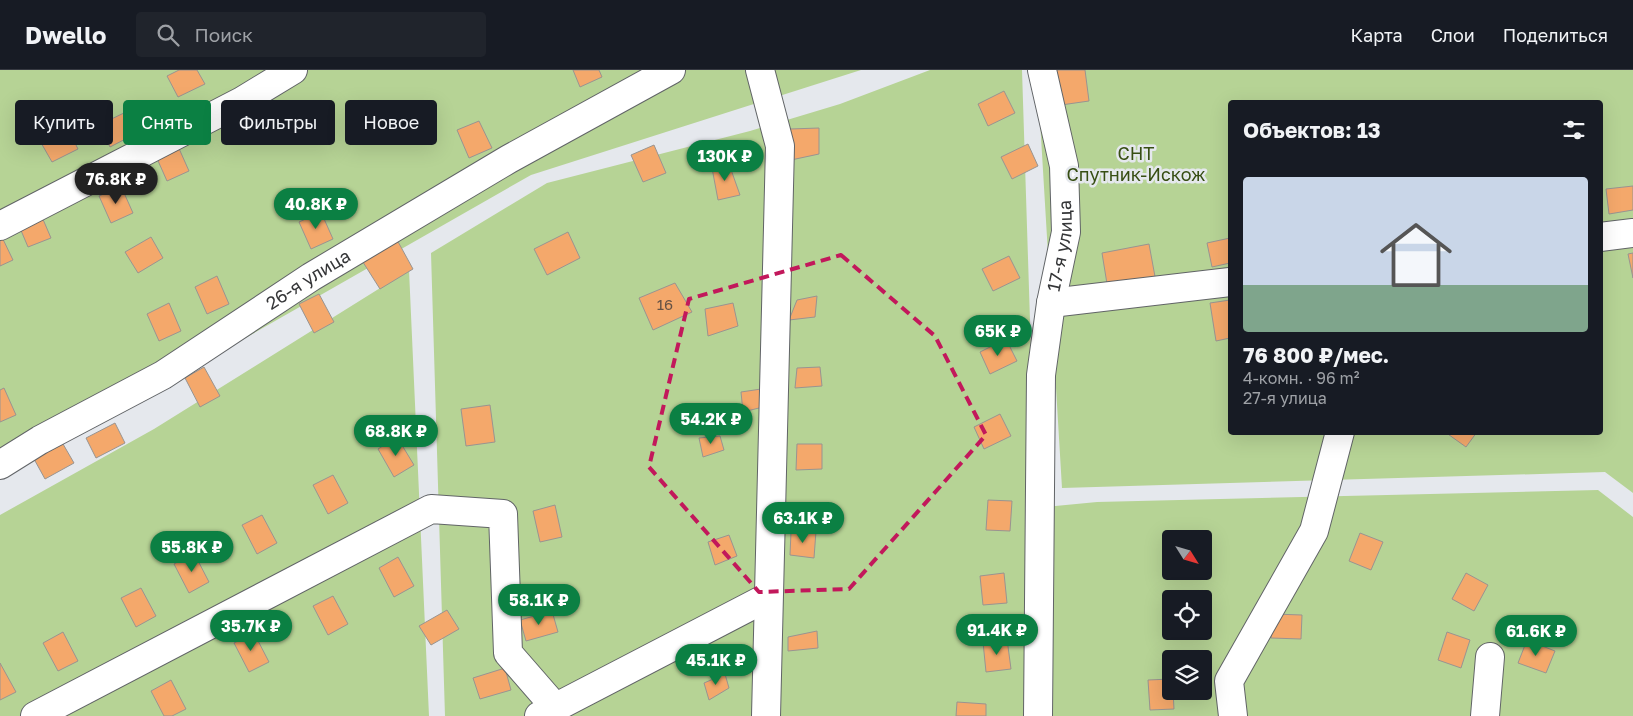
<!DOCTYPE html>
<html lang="ru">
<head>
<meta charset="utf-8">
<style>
  :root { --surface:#171b24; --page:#20242c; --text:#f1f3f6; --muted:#9ea1a6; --line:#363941; --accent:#0b8043 }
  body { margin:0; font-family:"Golos Text",sans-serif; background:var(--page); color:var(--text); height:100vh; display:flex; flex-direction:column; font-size:19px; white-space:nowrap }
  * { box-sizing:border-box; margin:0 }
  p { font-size:16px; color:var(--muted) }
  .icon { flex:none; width:28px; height:28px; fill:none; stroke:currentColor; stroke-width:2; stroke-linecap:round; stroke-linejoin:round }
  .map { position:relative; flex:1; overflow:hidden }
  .side { position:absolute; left:1228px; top:30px; width:375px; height:335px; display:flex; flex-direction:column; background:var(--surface); border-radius:5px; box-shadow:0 5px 20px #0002 }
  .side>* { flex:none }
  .banner { position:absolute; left:15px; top:30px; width:475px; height:45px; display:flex; gap:10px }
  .needle { width:32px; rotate:127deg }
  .controls { position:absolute; left:1162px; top:460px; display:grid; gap:10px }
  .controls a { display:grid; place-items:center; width:50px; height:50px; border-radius:5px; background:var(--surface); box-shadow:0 5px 20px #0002; font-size:25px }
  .price { position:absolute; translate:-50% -42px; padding:0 11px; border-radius:18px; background:var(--accent); color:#fff; font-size:16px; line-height:32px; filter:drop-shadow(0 1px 2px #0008) }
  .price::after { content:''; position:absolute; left:50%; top:30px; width:15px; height:11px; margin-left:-8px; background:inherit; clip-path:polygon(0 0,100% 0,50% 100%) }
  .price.active { background:#222; color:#fff }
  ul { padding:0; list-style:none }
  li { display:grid; align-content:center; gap:10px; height:265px; padding:0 15px }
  li span { display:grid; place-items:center; height:155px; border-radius:5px; color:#555 }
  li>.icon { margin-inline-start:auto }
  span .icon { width:90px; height:90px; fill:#fffc; stroke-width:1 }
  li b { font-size:21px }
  h2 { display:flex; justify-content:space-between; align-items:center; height:60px; padding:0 15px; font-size:21px }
  .pill { padding:0 18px; border-radius:5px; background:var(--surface); box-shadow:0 5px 20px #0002; font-size:18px; line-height:45px }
  .pill.active { background:var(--accent); color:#fff }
  header { display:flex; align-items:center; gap:30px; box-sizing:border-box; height:70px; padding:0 25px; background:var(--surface); border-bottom:1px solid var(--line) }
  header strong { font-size:24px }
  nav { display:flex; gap:28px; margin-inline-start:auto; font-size:18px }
  .search { width:350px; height:45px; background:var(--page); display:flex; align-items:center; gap:12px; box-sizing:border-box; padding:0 18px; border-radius:5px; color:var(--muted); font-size:19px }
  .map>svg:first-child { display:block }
  .green { fill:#b6d395; fill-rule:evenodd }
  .building { fill:#f4a86b; stroke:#999491 }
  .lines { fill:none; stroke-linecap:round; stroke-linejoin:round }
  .minor-casing { stroke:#616467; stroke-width:30 }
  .minor { stroke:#fff; stroke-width:28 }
  .marked { fill:none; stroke:#c2185b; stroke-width:4; stroke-dasharray:10 6; stroke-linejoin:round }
  .labels { text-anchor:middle; stroke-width:5; stroke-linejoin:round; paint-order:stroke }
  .number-label { font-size:15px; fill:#655245 }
  .park-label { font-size:18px; fill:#374e13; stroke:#e5e8ed }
  .street-label { font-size:18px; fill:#353638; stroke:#e5e8ed }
</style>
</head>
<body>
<header>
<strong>Dwello</strong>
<div class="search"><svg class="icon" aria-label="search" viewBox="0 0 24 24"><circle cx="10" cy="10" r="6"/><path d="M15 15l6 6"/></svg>Поиск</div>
<nav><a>Карта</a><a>Слои</a><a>Поделиться</a></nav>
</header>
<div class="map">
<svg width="1633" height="646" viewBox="0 0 1633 646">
  <rect width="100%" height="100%" fill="#e5e8ed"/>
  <g class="green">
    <path d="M0,0h861l-330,105 -531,303z"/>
    <path d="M930,0h92l9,282 1,364h-587l-14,-463 116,-70 203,-52 90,-27z"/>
    <path d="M1037,0h596v423l-28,-21 -543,16zM1230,32h370v330h-370z"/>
    <path d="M409,200l20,446h-429v-201l154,-86z"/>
    <path d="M1598,420l35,27v199h-588v-209l52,-5zM1171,469h33v32h-33zM1171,529h33v32h-33zM1171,589h33v32h-33z"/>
  </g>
  <g class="building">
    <path d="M179,0h18l8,14 -27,13 -11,-21z"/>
    <path d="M573,0h26l3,7 -22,10z"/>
    <path d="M1056,0h29l4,31 -28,4z"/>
    <path d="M1004,21l11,22 -27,13 -10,-22z"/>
    <path d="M126,42l11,21 -27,14 -11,-22z"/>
    <path d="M479,51l13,27 -23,10 -12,-28z"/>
    <path d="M67,57l11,22 -26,13 -12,-21z"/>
    <path d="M819,58v26l-28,6 -1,-31z"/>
    <path d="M177,74l12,27 -22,10 -12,-27z"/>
    <path d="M1028,74l10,22 -26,13 -11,-22z"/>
    <path d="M654,75l12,28 -23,9 -12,-27z"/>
    <path d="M729,94l11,31 -22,5 -6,-32z"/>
    <path d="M121,116l12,27 -22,10 -12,-27z"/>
    <path d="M1633,116v24l-24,4 -3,-25z"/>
    <path d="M39,140l12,28 -23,9 -11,-26z"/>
    <path d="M321,142l12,27 -22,10 -12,-27z"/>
    <path d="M568,162l12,26 -33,17 -13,-26z"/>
    <path d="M0,163l13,27 -13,6z"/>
    <path d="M151,167l12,21 -25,15 -13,-21z"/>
    <path d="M396,168l17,31 -33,20 -19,-30z"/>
    <path d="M1230,168v25l-18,4 -5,-24z"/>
    <path d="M1149,174l7,38 -48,8 -6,-37z"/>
    <path d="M1633,183v25l-5,-24z"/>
    <path d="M1009,186l11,22 -27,13 -11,-22z"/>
    <path d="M217,206l12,28 -22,10 -12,-27z"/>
    <path d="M675,213l17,29 -39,18 -14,-32z"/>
    <path d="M319,224l15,28 -20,11 -15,-29z"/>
    <path d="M817,226l-2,21 -26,3 8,-20z"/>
    <path d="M1230,230v38l-14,3 -6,-38z"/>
    <path d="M169,233l12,28 -22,10 -12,-27z"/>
    <path d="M733,233l5,23 -30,10 -3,-27z"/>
    <path d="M1006,269l11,22 -27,13 -10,-22z"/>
    <path d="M204,297l16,29 -20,11 -15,-29z"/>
    <path d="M820,297l2,19 -27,2 2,-20z"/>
    <path d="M4,318l12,27 -16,7v-32z"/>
    <path d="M768,318l3,17 -28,7 -2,-20z"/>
    <path d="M490,335l5,37 -29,4 -5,-37z"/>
    <path d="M1000,344l11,22 -27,13 -10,-22z"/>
    <path d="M115,353l10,20 -29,15 -10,-20z"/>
    <path d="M1445,362h32l-11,15z"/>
    <path d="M720,366l4,14 -21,7 -4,-19z"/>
    <path d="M397,367l17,28 -20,12 -16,-28z"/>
    <path d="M63,374l11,19 -29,16 -11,-20z"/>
    <path d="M797,374h25v25l-26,1z"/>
    <path d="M333,405l15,28 -20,11 -15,-29z"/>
    <path d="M988,430l24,1 -2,30 -24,-1z"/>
    <path d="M555,435l7,32 -22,5 -7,-31z"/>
    <path d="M262,445l15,28 -20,11 -15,-29z"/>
    <path d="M816,461l-2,27 -24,-3 1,-23z"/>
    <path d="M1360,463l23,9 -12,28 -22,-9z"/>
    <path d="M729,465l8,21 -22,9 -7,-23z"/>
    <path d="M194,483l15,29 -20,11 -15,-29z"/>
    <path d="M398,487l16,29 -20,11 -15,-29z"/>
    <path d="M1004,503l3,30 -24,2 -3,-29z"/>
    <path d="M1466,503l22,12 -14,26 -22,-12z"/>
    <path d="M141,518l15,28 -20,11 -15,-29z"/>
    <path d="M333,526l15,28 -20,11 -15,-29z"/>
    <path d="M447,540l12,19 -28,16 -12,-19z"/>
    <path d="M552,541l6,21 -32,9 -6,-21z"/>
    <path d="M1273,544l29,1 -1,24 -30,-1z"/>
    <path d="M817,561l1,17 -30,3v-14z"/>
    <path d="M63,562l15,29 -20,10 -15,-28z"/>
    <path d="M1447,562l23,8 -9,28 -23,-8z"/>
    <path d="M254,563l15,29 -20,10 -15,-29z"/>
    <path d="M1007,569l4,30 -25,3 -3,-30z"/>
    <path d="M1527,570l28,11 -9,22 -28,-10z"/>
    <path d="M0,593l16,29 -16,8z"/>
    <path d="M505,598l6,22 -31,9 -7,-21z"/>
    <path d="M725,604l4,14 -20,12 -5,-17z"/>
    <path d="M1171,609v12h2l1,18 -24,1 -2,-30z"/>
    <path d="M171,610l15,29 -14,7h-8l-13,-25z"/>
    <path d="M957,632l29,2v12h-30z"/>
  </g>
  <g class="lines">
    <g class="minor-casing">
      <g id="minor">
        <path d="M760,0l20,76 -14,570"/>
        <path d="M0,156l242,-125 51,-31"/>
        <path d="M1600,167l33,-4"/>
        <path d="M1051,233l179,-21"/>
        <path id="s1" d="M0,395l40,-25 123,-65 148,-98 198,-118 162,-89"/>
        <path d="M35,646l396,-207 72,5 5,139 47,54"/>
        <path d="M539,646l229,-119"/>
        <path id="s2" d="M1038,646l3,-341 10,-72 15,-71 -2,-66 -22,-96"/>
        <path d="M1233,646l-4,-35 85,-150 26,-99"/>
        <path d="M1485,646l5,-59"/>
      </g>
    </g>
    <use href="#minor" class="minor"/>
  </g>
  <path class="marked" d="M841,185l94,81 51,99 -137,154 -90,3 -110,-125 40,-168z"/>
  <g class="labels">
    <g class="number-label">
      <text x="665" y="240">16</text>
    </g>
    <g class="park-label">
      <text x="1136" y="90">СНТ<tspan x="1136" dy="21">Спутник-Искож</tspan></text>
    </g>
    <g class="street-label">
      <text dy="6" stroke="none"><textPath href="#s2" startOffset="472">17-я улица</textPath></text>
      <text dy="6" stroke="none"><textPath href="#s1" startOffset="360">26-я улица</textPath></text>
    </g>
  </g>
</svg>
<div class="controls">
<a><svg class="needle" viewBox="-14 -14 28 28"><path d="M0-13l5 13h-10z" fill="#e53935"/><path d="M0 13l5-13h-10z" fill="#9ea1a6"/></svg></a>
<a><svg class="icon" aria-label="locate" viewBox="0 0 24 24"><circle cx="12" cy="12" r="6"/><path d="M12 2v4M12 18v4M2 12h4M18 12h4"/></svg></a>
<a><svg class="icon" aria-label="layers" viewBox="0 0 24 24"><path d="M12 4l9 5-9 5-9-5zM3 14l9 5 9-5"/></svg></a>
</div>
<b class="price" style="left:725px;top:112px">130K ₽</b>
<b class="price active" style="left:116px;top:135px">76.8K ₽</b>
<b class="price" style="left:316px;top:160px">40.8K ₽</b>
<b class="price" style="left:998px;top:287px">65K ₽</b>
<b class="price" style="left:711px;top:375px">54.2K ₽</b>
<b class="price" style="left:396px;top:387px">68.8K ₽</b>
<b class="price" style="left:803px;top:474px">63.1K ₽</b>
<b class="price" style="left:192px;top:503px">55.8K ₽</b>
<b class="price" style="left:539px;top:556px">58.1K ₽</b>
<b class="price" style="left:251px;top:582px">35.7K ₽</b>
<b class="price" style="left:997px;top:586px">91.4K ₽</b>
<b class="price" style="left:1536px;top:587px">61.6K ₽</b>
<b class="price" style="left:716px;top:616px">45.1K ₽</b>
<div class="banner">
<a class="pill">Купить</a>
<a class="pill active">Снять</a>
<a class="pill">Фильтры</a>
<a class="pill">Новое</a>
</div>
<section class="side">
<h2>Объектов: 13<svg class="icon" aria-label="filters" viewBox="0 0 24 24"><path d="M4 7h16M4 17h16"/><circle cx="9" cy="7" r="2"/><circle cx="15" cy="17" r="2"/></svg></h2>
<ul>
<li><span style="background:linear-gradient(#c9d6e8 70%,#7fa58c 0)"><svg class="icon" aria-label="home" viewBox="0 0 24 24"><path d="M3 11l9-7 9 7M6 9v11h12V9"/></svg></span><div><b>76 800 ₽/мес.</b><p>4-комн. · 96 m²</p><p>27-я улица</p></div></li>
</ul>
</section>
</div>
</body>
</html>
